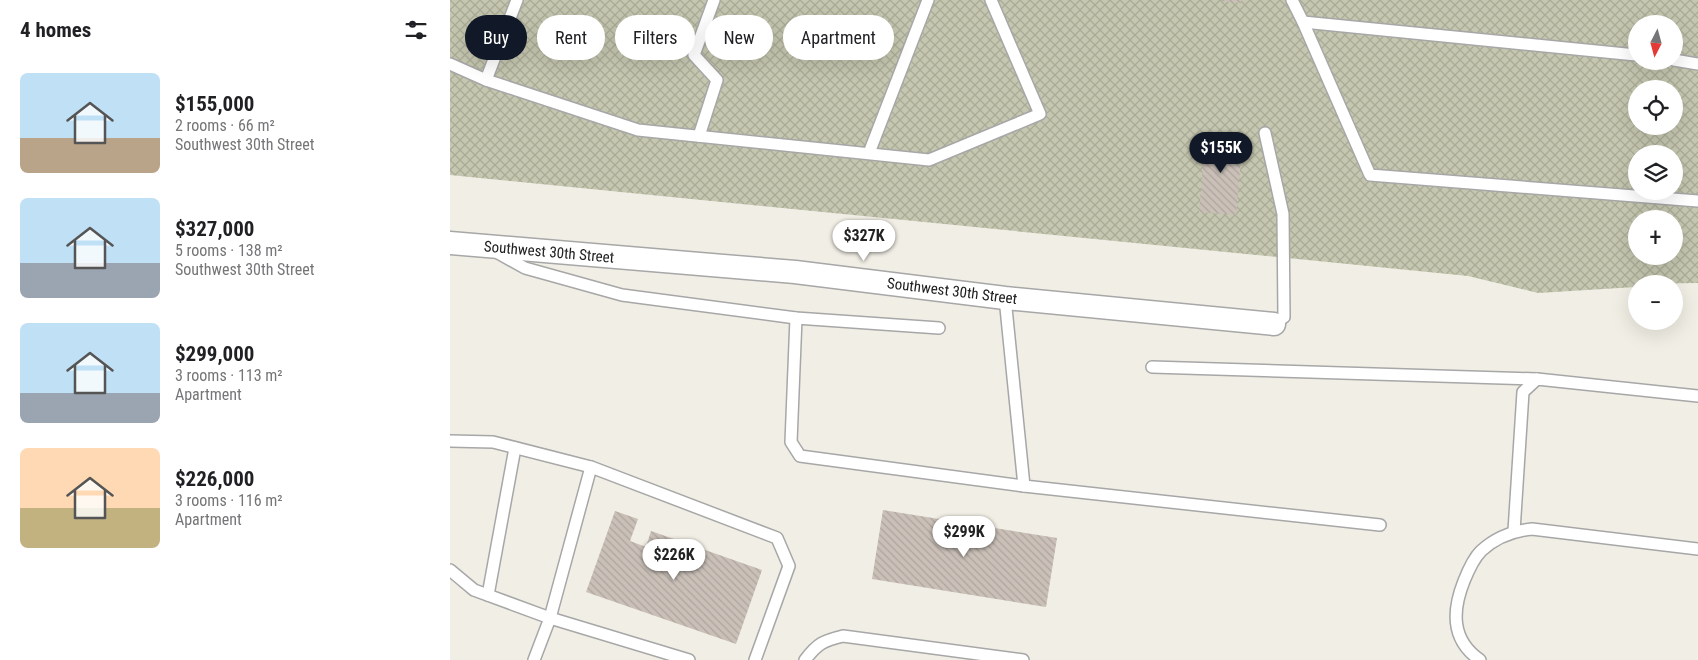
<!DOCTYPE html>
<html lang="en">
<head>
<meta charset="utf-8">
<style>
  :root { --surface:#fff; --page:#f2f2f2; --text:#202124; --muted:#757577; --accent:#111827 }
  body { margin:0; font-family:"Roboto Condensed",sans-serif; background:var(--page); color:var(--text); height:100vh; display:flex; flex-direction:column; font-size:19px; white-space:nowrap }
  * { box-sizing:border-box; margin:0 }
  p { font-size:16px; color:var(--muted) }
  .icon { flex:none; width:28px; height:28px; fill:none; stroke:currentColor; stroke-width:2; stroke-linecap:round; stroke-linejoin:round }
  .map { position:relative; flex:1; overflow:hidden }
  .side { display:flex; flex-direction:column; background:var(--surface); width:450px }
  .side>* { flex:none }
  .guide { position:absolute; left:15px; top:15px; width:475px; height:45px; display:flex; gap:10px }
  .needle { width:32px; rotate:186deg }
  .controls { position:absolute; left:1178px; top:15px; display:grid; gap:10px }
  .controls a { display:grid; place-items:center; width:55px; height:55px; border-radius:50%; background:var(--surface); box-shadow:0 5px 20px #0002; font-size:25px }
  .price { position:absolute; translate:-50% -42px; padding:0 11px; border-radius:18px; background:#fff; color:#222; font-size:16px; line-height:32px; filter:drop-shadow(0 1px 2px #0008) }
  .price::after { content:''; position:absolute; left:50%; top:30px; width:15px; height:11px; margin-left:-8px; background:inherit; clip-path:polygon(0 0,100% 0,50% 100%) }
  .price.on { background:var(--accent); color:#fff }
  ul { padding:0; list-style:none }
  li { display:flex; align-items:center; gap:15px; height:125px; padding:0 20px }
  li span { display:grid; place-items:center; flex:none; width:140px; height:100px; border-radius:8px; color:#555 }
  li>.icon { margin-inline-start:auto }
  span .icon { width:60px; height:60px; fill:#fffc; stroke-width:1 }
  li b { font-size:21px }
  h2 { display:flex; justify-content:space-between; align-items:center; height:60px; padding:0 20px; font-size:21px }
  .chip { padding:0 18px; border-radius:22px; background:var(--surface); box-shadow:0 5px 20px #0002; font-size:18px; line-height:45px }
  .chip.on { background:var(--accent); color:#fff }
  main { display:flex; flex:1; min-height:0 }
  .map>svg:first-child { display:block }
  .construction { fill:url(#construction-cross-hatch); fill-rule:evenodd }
  .building { fill:url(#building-back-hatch) }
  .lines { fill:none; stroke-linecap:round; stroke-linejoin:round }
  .service-casing { stroke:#a7a7a7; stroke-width:14 }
  .minor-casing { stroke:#a7a7a7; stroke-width:25 }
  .service { stroke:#fff; stroke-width:11 }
  .minor { stroke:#fff; stroke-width:22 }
  .labels { text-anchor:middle; stroke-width:5; stroke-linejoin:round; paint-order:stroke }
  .street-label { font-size:15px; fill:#202020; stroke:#fff }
</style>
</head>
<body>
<main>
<section class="side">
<h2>4 homes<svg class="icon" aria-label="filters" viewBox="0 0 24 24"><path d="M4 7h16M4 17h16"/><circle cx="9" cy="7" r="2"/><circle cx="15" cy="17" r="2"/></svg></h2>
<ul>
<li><span style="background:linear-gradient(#bfe0f5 65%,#b9a48a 0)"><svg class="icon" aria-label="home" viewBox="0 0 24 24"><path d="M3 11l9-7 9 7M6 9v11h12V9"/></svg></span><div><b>$155,000</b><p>2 rooms · 66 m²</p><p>Southwest 30th Street</p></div></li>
<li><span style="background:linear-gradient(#bfe0f5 65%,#9aa5b1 0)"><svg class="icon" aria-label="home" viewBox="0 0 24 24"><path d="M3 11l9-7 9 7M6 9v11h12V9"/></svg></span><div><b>$327,000</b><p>5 rooms · 138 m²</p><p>Southwest 30th Street</p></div></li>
<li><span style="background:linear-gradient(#bfe0f5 70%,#9aa5b1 0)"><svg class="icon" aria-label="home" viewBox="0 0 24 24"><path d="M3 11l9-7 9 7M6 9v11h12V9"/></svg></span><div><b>$299,000</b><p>3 rooms · 113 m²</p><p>Apartment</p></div></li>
<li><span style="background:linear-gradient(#ffd9b3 60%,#c2b280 0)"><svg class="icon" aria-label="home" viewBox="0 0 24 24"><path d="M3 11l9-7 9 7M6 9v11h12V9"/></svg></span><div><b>$226,000</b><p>3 rooms · 116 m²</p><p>Apartment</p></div></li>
</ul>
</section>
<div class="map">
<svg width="1248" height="660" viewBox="0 0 1248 660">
  <defs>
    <pattern id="construction-cross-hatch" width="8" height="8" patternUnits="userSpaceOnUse" patternTransform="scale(1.25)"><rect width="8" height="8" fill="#c6c7b0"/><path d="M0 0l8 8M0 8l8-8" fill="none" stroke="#aaab97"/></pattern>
    <pattern id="building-back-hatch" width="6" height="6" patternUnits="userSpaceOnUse" patternTransform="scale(1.25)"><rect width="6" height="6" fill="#cac0b8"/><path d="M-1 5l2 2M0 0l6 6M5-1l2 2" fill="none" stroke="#ada59e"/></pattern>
  </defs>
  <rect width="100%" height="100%" fill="#f1eee5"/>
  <path class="construction" d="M0,0h1248v283l-62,1v3l-98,6 -70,-17 -1018,-101zM1186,24h38v37h-38zM1186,89h38v37h-38zM1186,154h38v37h-38zM1186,219h38v37h-38z"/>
  <g class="building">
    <path d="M772,0h19v3l-19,-2z"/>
    <path d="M756,133l37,3 -7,79 -37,-3z"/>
    <path d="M433,510l174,28 -11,69 -174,-28z"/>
    <path d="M165,511l23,8 -8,22 16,6 5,-16 111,39 -26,74 -150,-52z"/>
  </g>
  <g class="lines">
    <g class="service-casing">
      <g id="service">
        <path d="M842,0l11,22 67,153 328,26"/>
        <path d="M853,22l333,33"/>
        <path d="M1224,60l24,4"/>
        <path d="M0,64l36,16 31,-80"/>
        <path d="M36,80l152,50 291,30 111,-46 -49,-114"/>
        <path d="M815,133l18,81 1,103 -10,7"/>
        <path d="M249,136l18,-56 -23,-25 20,-55"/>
        <path d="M419,153l59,-153"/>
        <path d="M48,253l27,15 97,27 174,23 143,10"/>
        <path d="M555,298l19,188 356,39"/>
        <path d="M346,318l-5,124 9,14 224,30"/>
        <path d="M702,367l385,12"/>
        <path d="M0,441l43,1 98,25"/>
        <path d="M1064,531l9,-139 14,-13 161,17"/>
        <path d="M0,570l24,20 76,28 139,42"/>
        <path d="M38,595l27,-147"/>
        <path d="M84,660l16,-42 41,-151 186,71 12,28 -34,94"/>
        <path d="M355,660c13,-17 18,-19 38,-24l180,24"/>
        <path d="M1030,660c-29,-20 -28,-49 -16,-79 4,-10 9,-22 17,-30 15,-14 31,-20 51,-22l166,20"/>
      </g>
    </g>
    <g class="minor-casing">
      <path id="minor" d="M0,243l345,29 210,26 269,26"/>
    </g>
    <use href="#service" class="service"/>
    <use href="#minor" class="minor"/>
  </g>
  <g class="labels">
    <g class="street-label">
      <text transform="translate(99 252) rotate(5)" y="5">Southwest 30th Street</text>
      <text transform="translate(502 291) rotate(7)" y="5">Southwest 30th Street</text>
    </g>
  </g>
</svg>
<div class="controls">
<a><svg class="needle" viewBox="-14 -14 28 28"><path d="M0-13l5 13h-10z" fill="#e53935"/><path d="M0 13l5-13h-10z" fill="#757577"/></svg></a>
<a><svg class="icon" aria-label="locate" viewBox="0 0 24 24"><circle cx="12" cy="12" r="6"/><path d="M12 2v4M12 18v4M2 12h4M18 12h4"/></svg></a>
<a><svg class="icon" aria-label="layers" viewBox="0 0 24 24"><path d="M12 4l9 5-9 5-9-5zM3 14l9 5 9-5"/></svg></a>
<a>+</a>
<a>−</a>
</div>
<b class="price on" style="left:771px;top:174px">$155K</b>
<b class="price" style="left:414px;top:262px">$327K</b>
<b class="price" style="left:514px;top:558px">$299K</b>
<b class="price" style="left:224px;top:581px">$226K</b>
<div class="guide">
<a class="chip on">Buy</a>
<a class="chip">Rent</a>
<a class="chip">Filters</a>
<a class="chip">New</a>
<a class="chip">Apartment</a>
</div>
</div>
</main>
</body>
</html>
